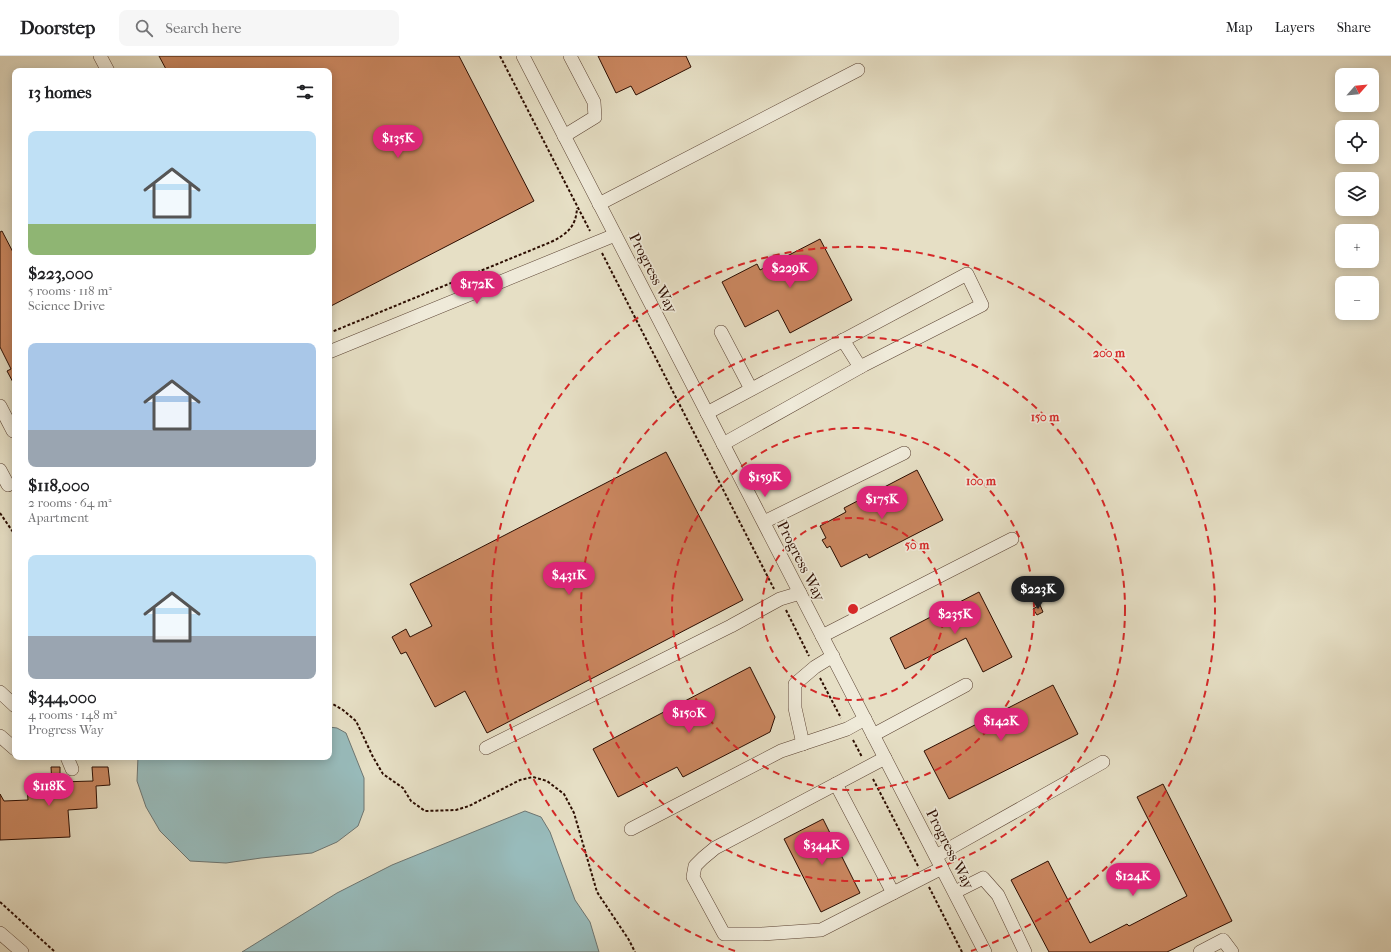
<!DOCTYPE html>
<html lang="en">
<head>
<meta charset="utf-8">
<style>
  :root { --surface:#fff; --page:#f6f6f6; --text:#202124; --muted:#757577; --line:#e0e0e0; --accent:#db2777 }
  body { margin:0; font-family:"IM FELL French Canon",serif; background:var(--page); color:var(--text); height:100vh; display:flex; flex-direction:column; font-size:15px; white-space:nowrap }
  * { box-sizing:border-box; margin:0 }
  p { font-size:13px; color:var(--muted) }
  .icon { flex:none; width:22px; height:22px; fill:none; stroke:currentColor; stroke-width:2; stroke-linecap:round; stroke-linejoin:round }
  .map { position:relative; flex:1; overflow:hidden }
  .side { position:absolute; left:12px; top:12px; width:320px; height:692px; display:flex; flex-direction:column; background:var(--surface); border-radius:8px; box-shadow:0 2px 10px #0003 }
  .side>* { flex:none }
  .needle { width:26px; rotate:63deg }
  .tools { position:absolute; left:1335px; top:12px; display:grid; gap:8px }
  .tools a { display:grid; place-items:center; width:44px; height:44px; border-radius:8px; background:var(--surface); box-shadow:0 2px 10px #0003; font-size:20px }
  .price { position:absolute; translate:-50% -34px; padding:0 9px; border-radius:14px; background:var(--accent); color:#fff; font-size:13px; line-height:26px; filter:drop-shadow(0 1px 2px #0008) }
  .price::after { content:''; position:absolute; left:50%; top:24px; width:12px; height:9px; margin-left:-6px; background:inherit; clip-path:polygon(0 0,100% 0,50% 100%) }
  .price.active { background:#222; color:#fff }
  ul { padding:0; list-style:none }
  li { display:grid; align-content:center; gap:8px; height:212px; padding:0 16px }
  li span { display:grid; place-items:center; height:124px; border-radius:8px; color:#555 }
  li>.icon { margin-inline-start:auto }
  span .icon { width:72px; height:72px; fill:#fffc; stroke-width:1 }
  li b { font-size:17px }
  h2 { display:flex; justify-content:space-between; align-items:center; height:48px; padding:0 16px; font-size:17px }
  header { display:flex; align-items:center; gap:24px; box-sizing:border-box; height:56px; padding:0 20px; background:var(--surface); border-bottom:1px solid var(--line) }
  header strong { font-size:19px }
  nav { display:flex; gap:22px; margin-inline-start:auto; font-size:14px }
  .search { width:280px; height:36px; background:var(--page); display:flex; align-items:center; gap:10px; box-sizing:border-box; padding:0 14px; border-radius:8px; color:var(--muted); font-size:15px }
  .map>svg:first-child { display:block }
  .water { fill:#98bbbb; stroke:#6d7571 }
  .building { fill:#c9865f; stroke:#2c0d01 }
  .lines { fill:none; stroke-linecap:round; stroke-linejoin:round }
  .minor-casing { stroke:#5a4232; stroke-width:14 }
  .path { stroke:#2c0d01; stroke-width:2; stroke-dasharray:3 2; stroke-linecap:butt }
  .minor { stroke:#efead9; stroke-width:13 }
  .ring { fill:none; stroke:#d62828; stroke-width:2; stroke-dasharray:7 5 }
  .labels { text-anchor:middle; stroke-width:3.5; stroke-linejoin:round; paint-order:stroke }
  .street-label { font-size:15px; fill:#2c0d01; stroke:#efead9 }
  .centre { fill:#d62828; stroke:#efead9; stroke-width:2 }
  .ring-label { font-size:12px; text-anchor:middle; font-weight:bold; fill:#d62828; stroke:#efead9; stroke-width:3.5; stroke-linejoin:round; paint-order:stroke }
</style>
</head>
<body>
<header>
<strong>Doorstep</strong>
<div class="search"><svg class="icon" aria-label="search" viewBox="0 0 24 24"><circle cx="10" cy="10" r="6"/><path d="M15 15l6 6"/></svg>Search here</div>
<nav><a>Map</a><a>Layers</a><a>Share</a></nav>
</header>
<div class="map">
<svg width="1391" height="896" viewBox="0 0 1391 896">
  <rect width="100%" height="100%" fill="#e6dfc5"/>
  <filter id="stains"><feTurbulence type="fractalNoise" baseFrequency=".005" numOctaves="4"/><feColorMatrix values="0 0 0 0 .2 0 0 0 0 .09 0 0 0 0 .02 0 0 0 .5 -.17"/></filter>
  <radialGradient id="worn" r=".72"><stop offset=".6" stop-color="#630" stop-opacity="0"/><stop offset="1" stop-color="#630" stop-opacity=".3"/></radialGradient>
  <g class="water">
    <path d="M329,671l8,1 9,5 18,45v32l-6,16 -21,16 -25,11 -51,5 -35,5 -36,-2 -30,-30 -14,-24 -9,-26 1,-24h191z"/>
    <path d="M525,755l16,6 9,15 25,68 15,22 9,30h-357l95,-59 55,-28z"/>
  </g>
  <g class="building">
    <path d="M159,0h300l75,145 -205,106v-236h-162z"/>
    <path d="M598,0h88l5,11 -55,28 -5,-9 -15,7z"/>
    <path d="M2,175l13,25v130l-8,-15 4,-2 -11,-22v-115z"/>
    <path d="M820,183l32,61 -62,33 -12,-23 -33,17 -23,-45 35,-18 3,6z"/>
    <path d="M666,396l77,148 -256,133 -22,-42 -30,16 -29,-55 -5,2 -9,-17 14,-8 4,8 22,-11 -22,-42z"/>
    <path d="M917,414l26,50 -74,38 -2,-4 -26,13 -11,-21 -3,2 -5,-8 4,-2 -6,-12 26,-14 -2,-4z"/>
    <path d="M979,536l33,65 -29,15 -17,-34 -61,31 -15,-31z"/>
    <path d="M1040,549l3,7 -6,3 -4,-6z"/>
    <path d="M750,611l25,50 -5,15 -87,45 -6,-10 -59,30 -25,-48z"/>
    <path d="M1053,629l25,49 -129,65 -25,-48z"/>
    <path d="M51,711h9v15l33,-1 -1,-14h16l2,18 -14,1 1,22 -29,2 2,27 -70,3v-46l4,7 24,-1 -1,-13 25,-3z"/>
    <path d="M1163,728l69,137 -65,31h-118l-38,-72 37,-19 42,82 37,-19 2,2 58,-30 -50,-99z"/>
    <path d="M823,763l37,74 -39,19 -37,-73z"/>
  </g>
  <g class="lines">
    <g class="minor-casing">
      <g id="minor">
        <path d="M100,0l8,15"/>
        <path d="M523,0l462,896"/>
        <path d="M564,80l31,-19 -1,-15 -24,-46"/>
        <path d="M599,148l259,-134"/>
        <path d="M721,276l30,57"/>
        <path d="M843,284l17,27"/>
        <path d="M329,296l286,-117"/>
        <path d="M0,350l13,25"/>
        <path d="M707,357l260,-139 15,31 -118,60 -141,79"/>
        <path d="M0,414l8,15"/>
        <path d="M764,466l140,-69"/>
        <path d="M822,580l190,-97"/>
        <path d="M0,636l15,14"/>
        <path d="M873,679l93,-50"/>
        <path d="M0,680l15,13"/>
        <path d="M803,688l-8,-36v-24l20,-17 18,-11"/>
        <path d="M486,692l245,-122 49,-27 20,-6"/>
        <path d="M67,701l5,12"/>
        <path d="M885,702l-170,90 -12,10 -8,8 -2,11 31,57h38l59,-4 121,-62"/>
        <path d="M836,728l57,109"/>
        <path d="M631,773l150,-78 66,-22 18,-10"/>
        <path d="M936,800l167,-94"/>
        <path d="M955,836l28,-14 15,17 27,57"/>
        <path d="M0,877l22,19"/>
        <path d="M1200,896l23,-12 9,12"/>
      </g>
    </g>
    <g class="path">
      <path d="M500,0l90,175"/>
      <path d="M602,197l172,336"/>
      <path d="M329,277l222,-91c16,-8 25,-15 26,-34"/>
      <path d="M0,457l15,22"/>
      <path d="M786,554l23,46"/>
      <path d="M820,622l21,40"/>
      <path d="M329,646l14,8 13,11 17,36 10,17 20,14 8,13 14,10 31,-1 13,-4 51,-26 13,-3 14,4 17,13 10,19 23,79 32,48 6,12"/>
      <path d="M853,684l9,17"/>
      <path d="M873,723l46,89"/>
      <path d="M929,831l33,65"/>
      <path d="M0,846l55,50"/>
    </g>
    <use href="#minor" class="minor"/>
  </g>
  <g class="ring">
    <circle cx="853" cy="553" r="91"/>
    <circle cx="853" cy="553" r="181"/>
    <circle cx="853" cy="553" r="272"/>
    <path d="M735 895A362 362 0 1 1 971 895"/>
  </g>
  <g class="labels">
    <g class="street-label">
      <text transform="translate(653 217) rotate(63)" y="5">Progress Way</text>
      <text transform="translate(801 505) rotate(63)" y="5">Progress Way</text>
      <text transform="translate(950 793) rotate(63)" y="5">Progress Way</text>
    </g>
  </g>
  <circle cx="853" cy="553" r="6" class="centre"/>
  <g class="ring-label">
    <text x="1109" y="301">200 m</text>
    <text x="1045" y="365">150 m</text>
    <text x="981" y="429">100 m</text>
    <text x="917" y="493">50 m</text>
  </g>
  <rect width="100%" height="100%" filter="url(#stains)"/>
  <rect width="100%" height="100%" fill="url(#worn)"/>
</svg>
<div class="tools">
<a><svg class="needle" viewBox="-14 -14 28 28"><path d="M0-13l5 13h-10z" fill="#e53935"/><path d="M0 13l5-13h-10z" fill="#757577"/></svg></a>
<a><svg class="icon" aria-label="locate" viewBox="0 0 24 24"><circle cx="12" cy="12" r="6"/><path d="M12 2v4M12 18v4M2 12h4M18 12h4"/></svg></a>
<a><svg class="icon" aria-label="layers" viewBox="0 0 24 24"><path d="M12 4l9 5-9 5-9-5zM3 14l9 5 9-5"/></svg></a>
<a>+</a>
<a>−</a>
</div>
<b class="price" style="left:398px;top:103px">$135K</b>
<b class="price" style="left:790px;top:233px">$229K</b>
<b class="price" style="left:477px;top:249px">$172K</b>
<b class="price" style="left:765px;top:442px">$159K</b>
<b class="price" style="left:882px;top:464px">$175K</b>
<b class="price" style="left:569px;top:540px">$431K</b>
<b class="price active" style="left:1038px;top:554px">$223K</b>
<b class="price" style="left:955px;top:579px">$235K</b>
<b class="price" style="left:689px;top:678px">$150K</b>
<b class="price" style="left:1001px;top:686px">$142K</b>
<b class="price" style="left:49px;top:751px">$118K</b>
<b class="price" style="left:822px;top:810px">$344K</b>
<b class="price" style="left:1133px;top:841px">$124K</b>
<section class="side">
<h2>13 homes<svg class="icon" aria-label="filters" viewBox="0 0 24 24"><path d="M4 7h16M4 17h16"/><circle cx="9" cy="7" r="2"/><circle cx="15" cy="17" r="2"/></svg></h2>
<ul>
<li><span style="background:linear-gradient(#bfe0f5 75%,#8fb573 0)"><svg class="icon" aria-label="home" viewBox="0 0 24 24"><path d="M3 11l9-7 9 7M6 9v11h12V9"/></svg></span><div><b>$223,000</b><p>5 rooms · 118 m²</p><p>Science Drive</p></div></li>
<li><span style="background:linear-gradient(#a9c7e8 70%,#9aa5b1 0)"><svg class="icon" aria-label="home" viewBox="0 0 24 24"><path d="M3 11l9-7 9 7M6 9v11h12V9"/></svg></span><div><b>$118,000</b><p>2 rooms · 64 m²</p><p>Apartment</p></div></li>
<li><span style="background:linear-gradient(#bfe0f5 65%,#9aa5b1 0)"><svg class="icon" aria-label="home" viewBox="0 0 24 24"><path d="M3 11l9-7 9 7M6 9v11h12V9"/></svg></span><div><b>$344,000</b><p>4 rooms · 148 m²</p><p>Progress Way</p></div></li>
</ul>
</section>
</div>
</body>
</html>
